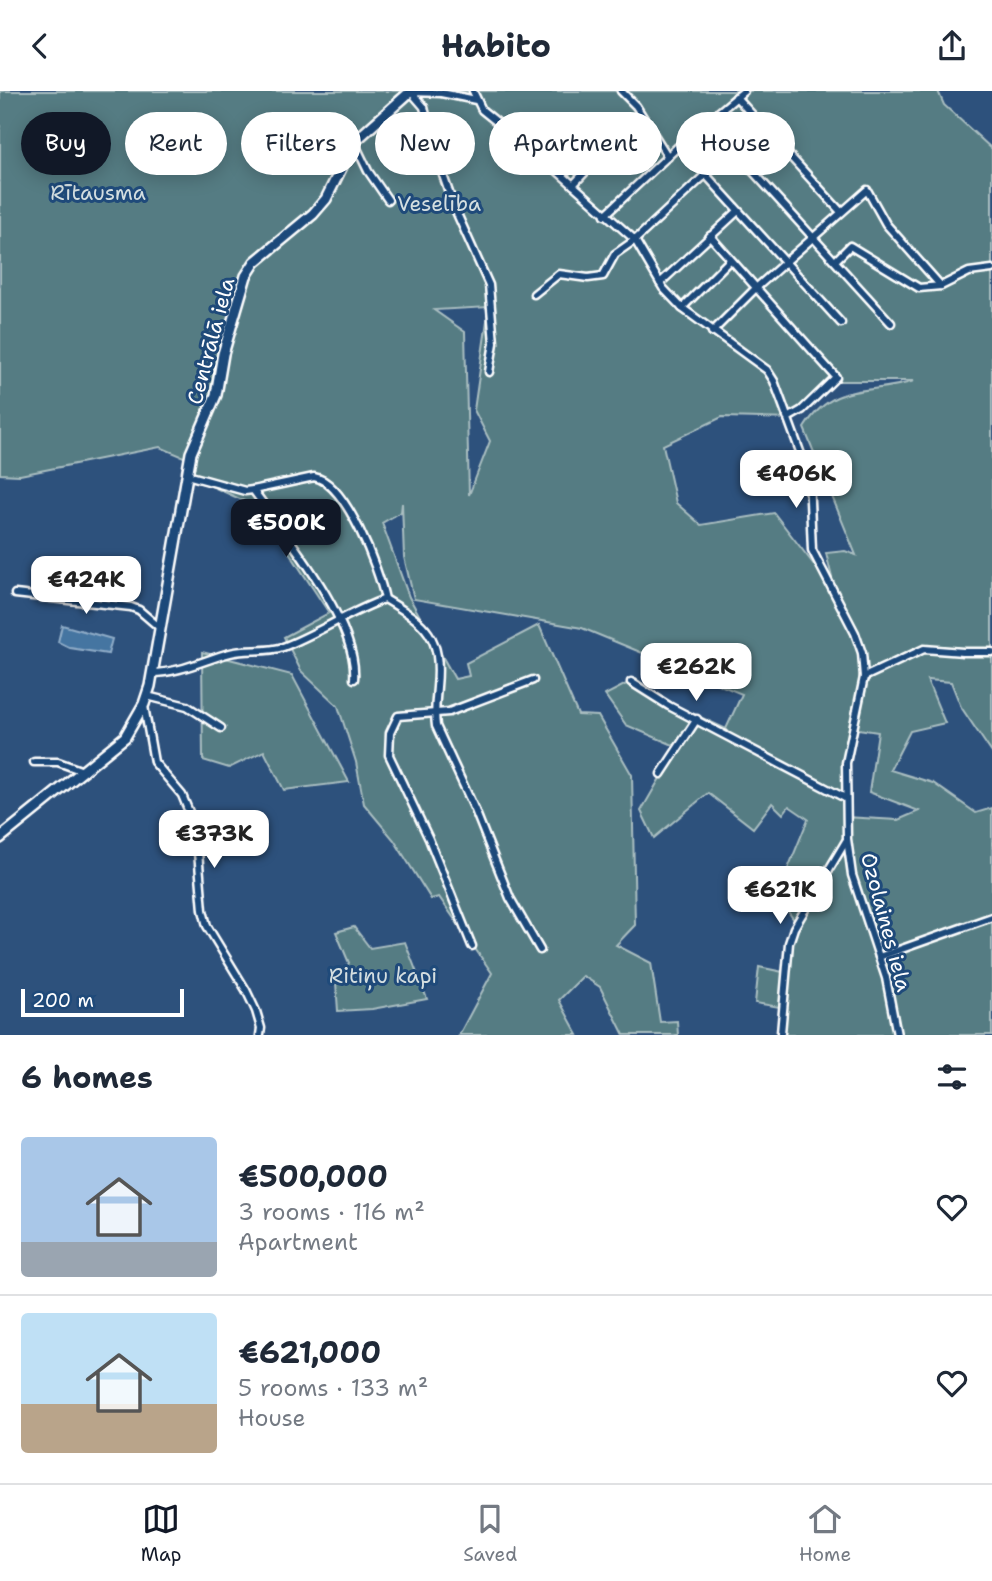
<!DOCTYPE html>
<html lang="en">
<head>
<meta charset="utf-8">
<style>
  :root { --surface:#fff; --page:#f2f2f3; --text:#1f2937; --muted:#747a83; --line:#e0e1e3; --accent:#111827 }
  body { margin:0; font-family:"Shantell Sans",sans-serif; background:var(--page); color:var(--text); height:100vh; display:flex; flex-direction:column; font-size:26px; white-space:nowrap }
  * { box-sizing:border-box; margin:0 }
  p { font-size:23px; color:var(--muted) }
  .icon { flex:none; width:38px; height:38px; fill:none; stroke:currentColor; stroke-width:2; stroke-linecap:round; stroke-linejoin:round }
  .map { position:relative; height:944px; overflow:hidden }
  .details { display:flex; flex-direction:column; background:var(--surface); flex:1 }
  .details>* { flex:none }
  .guide { position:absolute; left:21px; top:21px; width:950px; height:63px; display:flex; gap:14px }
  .scale { position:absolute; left:21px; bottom:18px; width:163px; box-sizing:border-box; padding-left:7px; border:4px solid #fff; border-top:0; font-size:19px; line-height:24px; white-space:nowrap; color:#fff; -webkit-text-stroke:5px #1f4a7a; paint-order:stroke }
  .price { position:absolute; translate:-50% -60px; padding:0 16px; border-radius:14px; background:#fff; color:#222; font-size:23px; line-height:46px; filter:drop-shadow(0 2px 4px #0008) }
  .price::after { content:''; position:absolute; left:50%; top:42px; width:21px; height:16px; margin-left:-10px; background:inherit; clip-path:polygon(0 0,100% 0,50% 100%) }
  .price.on { background:var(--accent); color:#fff }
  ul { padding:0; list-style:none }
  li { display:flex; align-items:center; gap:21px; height:175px; padding:0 21px }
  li+li { border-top:2px solid var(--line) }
  li span { display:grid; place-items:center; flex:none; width:196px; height:140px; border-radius:7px; color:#555 }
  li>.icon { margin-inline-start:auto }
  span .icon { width:84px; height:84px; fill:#fffc; stroke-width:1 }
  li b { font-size:30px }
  h2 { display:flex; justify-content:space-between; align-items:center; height:84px; padding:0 21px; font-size:30px }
  .tag { padding:0 24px; border-radius:32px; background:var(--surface); box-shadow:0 4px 18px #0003; font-size:24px; line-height:63px }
  .tag.on { background:var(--accent); color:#fff }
  header { display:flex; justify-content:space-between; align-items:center; height:91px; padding:0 21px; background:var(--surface); font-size:32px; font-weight:700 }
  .tab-bar { display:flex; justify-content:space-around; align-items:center; height:98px; border-top:2px solid var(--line); background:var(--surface); font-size:19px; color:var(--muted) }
  .tab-bar a { display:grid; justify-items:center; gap:4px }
  .tab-bar .on { color:var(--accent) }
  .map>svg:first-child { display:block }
  .green { fill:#547c83; stroke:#aabec1; stroke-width:2; fill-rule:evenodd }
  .water { fill:#4574a1; stroke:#8facc7; stroke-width:2 }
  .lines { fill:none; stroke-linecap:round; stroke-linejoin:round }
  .street-casing { stroke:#fff; stroke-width:11 }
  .secondary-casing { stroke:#fff; stroke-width:14 }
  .street { stroke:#1f4a7a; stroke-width:6 }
  .secondary { stroke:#1f4a7a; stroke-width:9 }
  .labels { text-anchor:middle; stroke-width:6; stroke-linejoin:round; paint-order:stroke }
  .park-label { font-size:21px; fill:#d4dee0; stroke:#1f4a7a }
  .street-label { font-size:21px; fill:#fff; stroke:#1f4a7a }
</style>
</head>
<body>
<header><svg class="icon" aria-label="back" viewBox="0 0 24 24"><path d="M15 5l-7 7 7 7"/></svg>Habito<svg class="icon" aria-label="share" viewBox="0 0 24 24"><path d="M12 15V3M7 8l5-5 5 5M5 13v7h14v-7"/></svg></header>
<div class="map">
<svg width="992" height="944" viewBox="0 0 992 944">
  <rect width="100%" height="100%" fill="#2d517c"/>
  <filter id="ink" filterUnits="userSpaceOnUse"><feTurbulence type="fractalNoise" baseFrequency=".0143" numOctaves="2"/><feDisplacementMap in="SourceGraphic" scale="14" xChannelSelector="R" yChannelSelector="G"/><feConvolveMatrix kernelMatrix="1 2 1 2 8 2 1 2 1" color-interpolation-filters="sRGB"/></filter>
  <g filter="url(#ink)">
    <g class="green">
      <path d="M0,0h938l6,14 48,44v604l-31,-46 -10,-25 -24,-2 18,43 -35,8 -20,39 43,13 43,30 16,-5v227h-213l1,-28 -25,-4 4,-36 24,5 11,-52 -17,-24 31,-77 -19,-13 -6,8 -11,-11 -19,25 -45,-35 -54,45 -13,-27 37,-64 -52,-22 -21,-30 31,-16 34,24 56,26 16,-35 -160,-66 -168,-29 -10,-42 -2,-54 -1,9 -19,11 27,74 46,82 14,-3 -3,-13 73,-38 39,90 20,1 34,59 3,150 -19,20 35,18 9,59 17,-1 1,14h-54l-24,-48 -17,-11 -24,24 19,35h-119l33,-62 -53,-76 -8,2 -37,-59 -30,-36 -8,-42 -18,-56 -37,-35 -17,-34 45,-24 -69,-105 -51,-23 -16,-4v-4l-6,-2 4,-15 -31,-13 -140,28 -20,-1zM489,216l-15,103 16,31 -21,54 -4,-163 -31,-22zM836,290h78c-45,15 -79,-2 -110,47l52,127 -11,-4 -19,2 8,33 -2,2 -58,-75 -73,12 -25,-22 -13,-58 59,-28 73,2 14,-10zM852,637l26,4 -9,60 50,19 -21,9 -53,-3 1,-71z"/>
      <path d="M202,561l90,23 57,107 -65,8 -20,-39 -35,17 -26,-8z"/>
      <path d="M354,836l16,21 35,-6 22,57 -55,10 -34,2 -2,-29 13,-19 -13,-31z"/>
    </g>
    <path class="water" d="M62,534l50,14 -4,15 -38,-6 -12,-6z"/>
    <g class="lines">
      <g class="street-casing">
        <g id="street">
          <path d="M473,0l9,19 72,58 81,72 28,48 19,20 85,62 7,11 35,95 3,74 43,83 7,20 2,24 -18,86 1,76 5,36 34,103 11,57"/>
          <path d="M621,0l15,15 32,51"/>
          <path d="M736,6l105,115"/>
          <path d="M476,9l-35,-7 -30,-1 13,15 11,45 19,55 35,78 5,58 -5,29"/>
          <path d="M707,30l184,202"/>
          <path d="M354,51l14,29 20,29"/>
          <path d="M682,52l24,32 135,148"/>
          <path d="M573,94l30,-32"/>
          <path d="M605,124l77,-72 62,-52"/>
          <path d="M710,145l126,141 -34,33 -14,8"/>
          <path d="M835,170l15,-15 69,42 22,-2 28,-14 23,-3"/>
          <path d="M660,192l78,-72"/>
          <path d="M534,203l25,-20 29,4 15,-2 12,-22 20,-14 98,-91"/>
          <path d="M682,217l48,-48"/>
          <path d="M712,241l44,-44 111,-98 19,34 55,62"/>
          <path d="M187,384l58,16 8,-1c32,44 106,134 101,189"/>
          <path d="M253,399l61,-13c32,5 65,93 71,122 42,25 57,37 52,88 -1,13 -3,25 -1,39l39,84 35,88 30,52"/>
          <path d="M15,503l116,13 8,3 21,18"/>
          <path d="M152,582c27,0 52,-13 78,-20 17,-5 36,0 53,-6 36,-14 66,-35 102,-48"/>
          <path d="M864,586l60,-28 39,3h29"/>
          <path d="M631,591l38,24 176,92"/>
          <path d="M147,605l40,10 34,22"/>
          <path d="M144,615l10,56 28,33 14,34 7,81 4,16 39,64 10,21 5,17 -1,7"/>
          <path d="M34,671h24l25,9"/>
          <path d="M661,683l36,-55"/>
          <path d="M472,855l-43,-107 -40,-84 1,-22 8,-17 51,-4 84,-32"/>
          <path d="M879,866l113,-40"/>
          <path d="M781,942l8,-90 5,-15 52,-87"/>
        </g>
      </g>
      <g class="secondary-casing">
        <path id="secondary" d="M0,747l125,-101 19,-33 6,-18 41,-233 25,-58 7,-41 23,-78 9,-14 58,-48 13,-15 28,-57 57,-51"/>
      </g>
      <use href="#street" class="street"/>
      <use href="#secondary" class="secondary"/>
    </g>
  </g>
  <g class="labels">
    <g class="park-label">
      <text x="98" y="109">Rītausma</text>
      <text x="439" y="120">Veselība</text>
      <text x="383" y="892">Ritiņu kapi</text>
    </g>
    <g class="street-label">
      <text transform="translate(211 250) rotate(-75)" y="7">Centrālā iela</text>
      <text transform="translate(886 831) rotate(75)" y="7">Ozolaines iela</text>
    </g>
  </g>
</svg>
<div class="scale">200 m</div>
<b class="price" style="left:796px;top:419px">€406K</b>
<b class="price on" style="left:286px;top:468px">€500K</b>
<b class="price" style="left:86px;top:525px">€424K</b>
<b class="price" style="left:696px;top:612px">€262K</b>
<b class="price" style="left:214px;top:779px">€373K</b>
<b class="price" style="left:780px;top:835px">€621K</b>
<div class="guide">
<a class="tag on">Buy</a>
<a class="tag">Rent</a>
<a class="tag">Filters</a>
<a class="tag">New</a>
<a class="tag">Apartment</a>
<a class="tag">House</a>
</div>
</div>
<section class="details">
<h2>6 homes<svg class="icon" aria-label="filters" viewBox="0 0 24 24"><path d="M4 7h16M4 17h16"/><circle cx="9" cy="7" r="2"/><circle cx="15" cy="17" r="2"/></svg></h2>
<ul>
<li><span style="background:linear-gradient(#a9c7e8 75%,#9aa5b1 0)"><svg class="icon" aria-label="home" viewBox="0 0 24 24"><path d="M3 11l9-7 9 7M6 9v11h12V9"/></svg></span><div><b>€500,000</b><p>3 rooms · 116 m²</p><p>Apartment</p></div><svg class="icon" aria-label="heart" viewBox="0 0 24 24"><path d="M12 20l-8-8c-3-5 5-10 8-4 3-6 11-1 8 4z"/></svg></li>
<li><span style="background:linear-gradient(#bfe0f5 65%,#b9a48a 0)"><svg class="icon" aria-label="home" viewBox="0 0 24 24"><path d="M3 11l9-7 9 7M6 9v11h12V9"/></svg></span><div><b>€621,000</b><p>5 rooms · 133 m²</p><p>House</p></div><svg class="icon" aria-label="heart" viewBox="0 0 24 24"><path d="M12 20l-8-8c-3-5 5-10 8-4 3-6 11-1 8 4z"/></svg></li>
</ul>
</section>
<nav class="tab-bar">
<a class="on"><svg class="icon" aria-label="map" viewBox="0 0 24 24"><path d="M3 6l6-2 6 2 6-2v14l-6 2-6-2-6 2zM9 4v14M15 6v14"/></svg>Map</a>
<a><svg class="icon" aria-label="saved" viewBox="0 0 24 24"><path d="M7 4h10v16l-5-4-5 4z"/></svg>Saved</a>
<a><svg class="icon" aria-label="home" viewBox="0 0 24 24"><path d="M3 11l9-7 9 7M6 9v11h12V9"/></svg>Home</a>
</nav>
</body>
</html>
